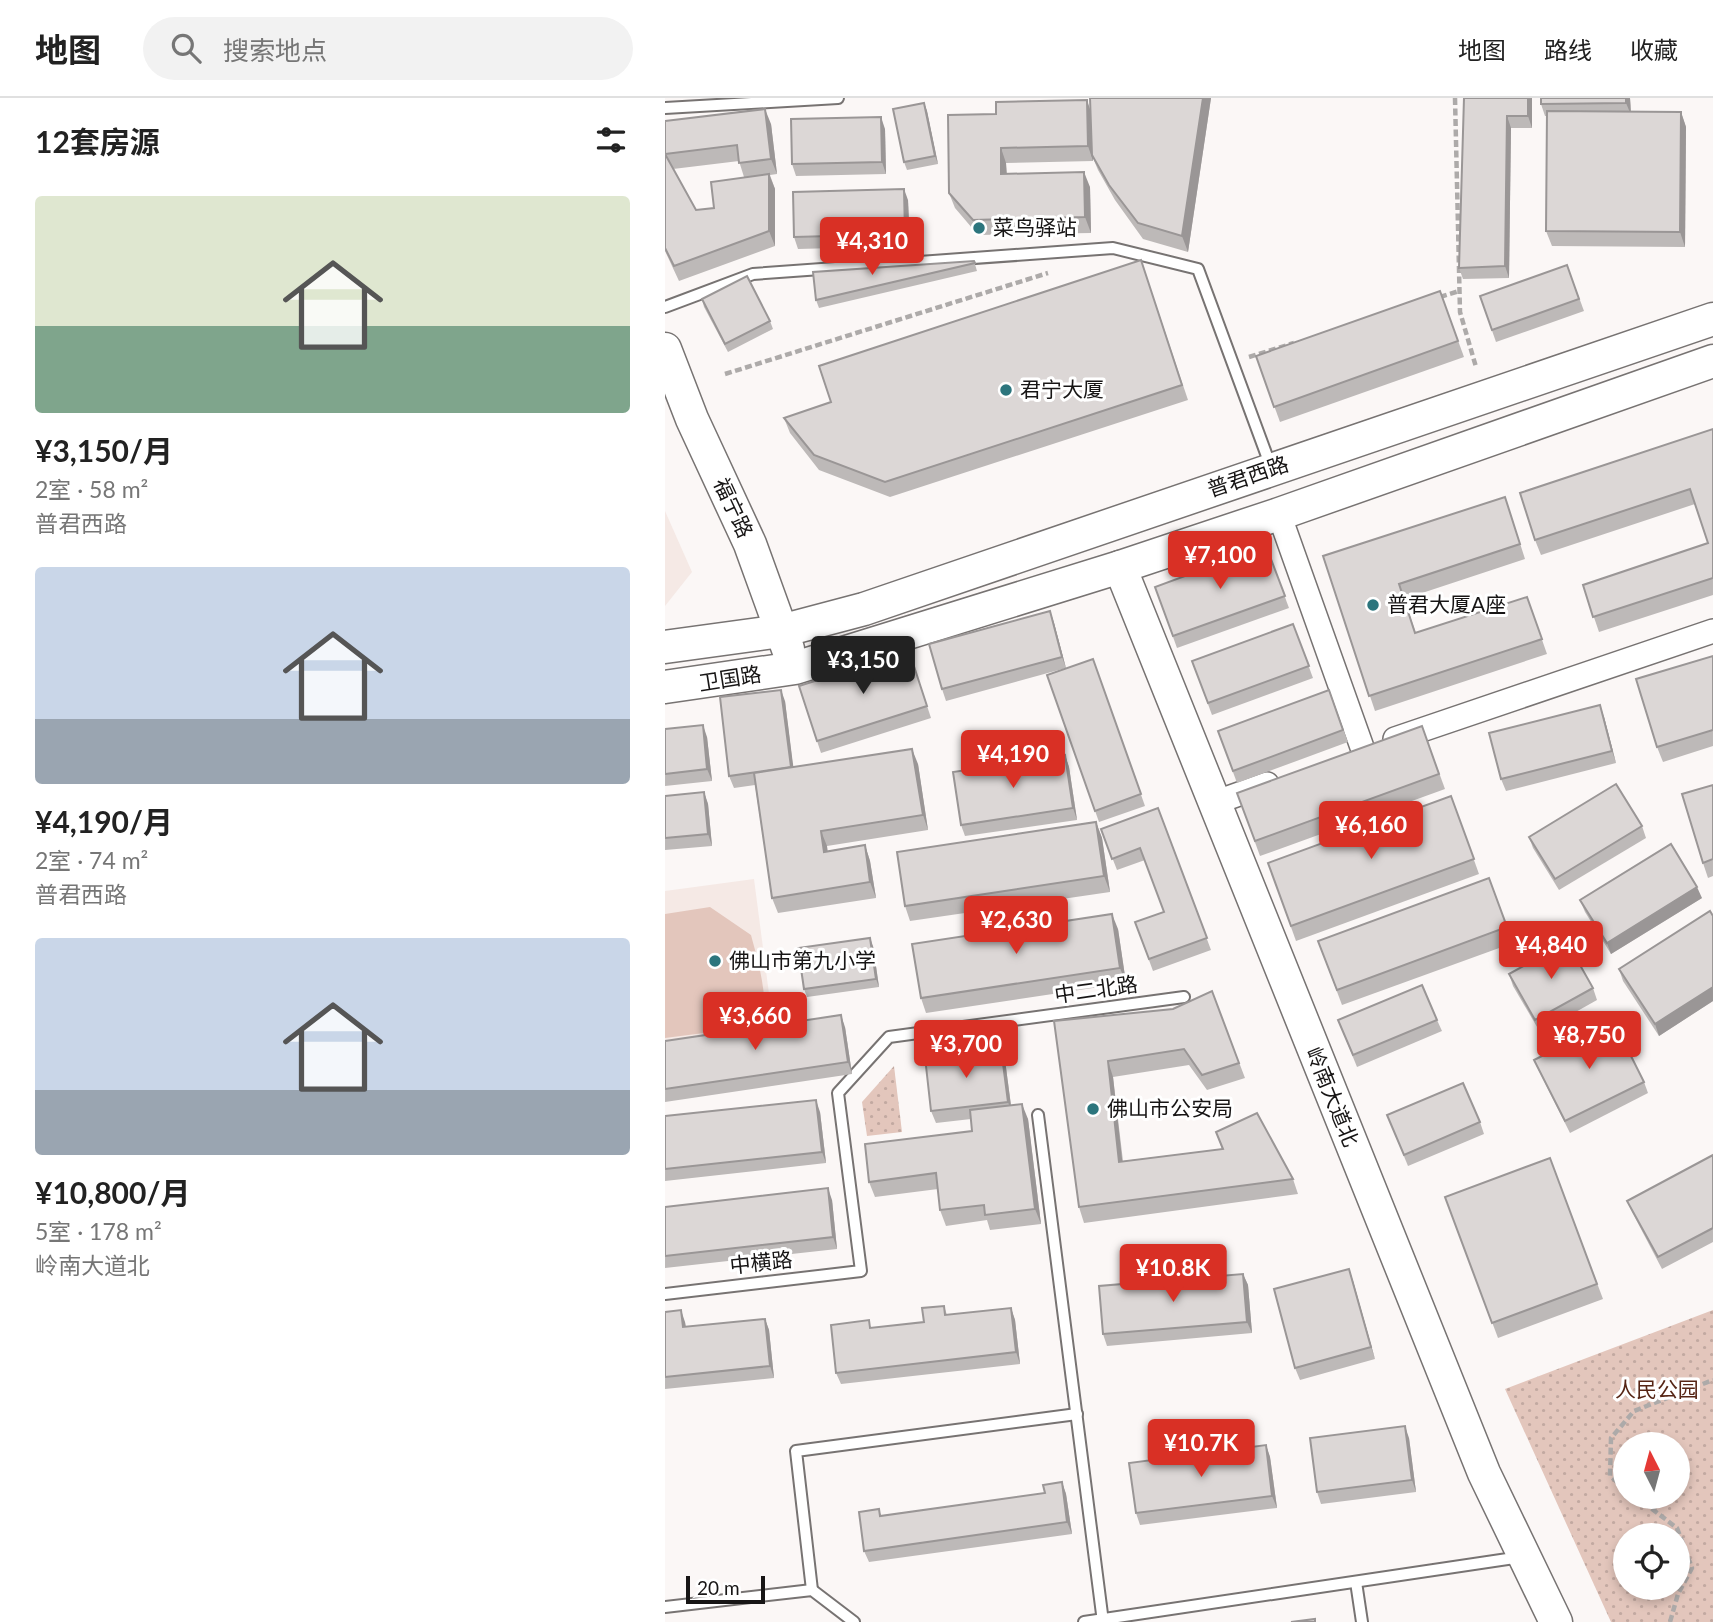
<!DOCTYPE html>
<html lang="zh">
<head>
<meta charset="utf-8">
<style>
  :root { --surface:#fff; --page:#f2f2f2; --text:#222; --muted:#767676; --line:#e0e0e0; --accent:#d93025 }
  body { margin:0; font-family:Lato,"Noto Sans SC",sans-serif; background:var(--page); color:var(--text); height:100vh; display:flex; flex-direction:column; font-size:26px; white-space:nowrap }
  * { box-sizing:border-box; margin:0 }
  p { font-size:23px; color:var(--muted) }
  .icon { flex:none; width:38px; height:38px; fill:none; stroke:currentColor; stroke-width:2; stroke-linecap:round; stroke-linejoin:round }
  .map { position:relative; flex:1; overflow:hidden }
  .sheet { display:flex; flex-direction:column; background:var(--surface); width:665px }
  .sheet>* { flex:none }
  .needle { width:46px; rotate:354deg }
  .controls { position:absolute; left:948px; top:1334px; display:grid; gap:14px }
  .controls a { display:grid; place-items:center; width:77px; height:77px; border-radius:50%; background:var(--surface); box-shadow:0 4px 10px #0003; font-size:35px }
  .scale { position:absolute; left:21px; bottom:18px; width:79px; box-sizing:border-box; padding-left:7px; border:4px solid #171515; border-top:0; font-size:19px; line-height:24px; white-space:nowrap; color:#171515; -webkit-text-stroke:5px #fff; paint-order:stroke }
  .price { position:absolute; translate:-50% -60px; padding:0 16px; border-radius:7px; background:var(--accent); color:#fff; font-size:23px; line-height:46px; filter:drop-shadow(0 2px 4px #0008) }
  .price::after { content:''; position:absolute; left:50%; top:42px; width:21px; height:16px; margin-left:-10px; background:inherit; clip-path:polygon(0 0,100% 0,50% 100%) }
  .price.selected { background:#222; color:#fff }
  ul { padding:0; list-style:none }
  li { display:grid; align-content:center; gap:14px; height:371px; padding:0 35px }
  li span { display:grid; place-items:center; height:217px; border-radius:7px; color:#555 }
  li>.icon { margin-inline-start:auto }
  span .icon { width:126px; height:126px; fill:#fffc; stroke-width:1 }
  li b { font-size:30px }
  h2 { display:flex; justify-content:space-between; align-items:center; height:84px; padding:0 35px; font-size:30px }
  header { display:flex; align-items:center; gap:42px; box-sizing:border-box; height:98px; padding:0 35px; background:var(--surface); border-bottom:2px solid var(--line) }
  header strong { font-size:33px }
  nav { display:flex; gap:38px; margin-inline-start:auto; font-size:24px }
  .search { width:490px; height:63px; background:var(--page); display:flex; align-items:center; gap:18px; box-sizing:border-box; padding:0 24px; border-radius:38px; color:var(--muted); font-size:26px }
  main { display:flex; flex:1; min-height:0 }
  .map>svg:first-child { display:block }
  .built { fill:#f5e9e5 }
  .park { fill:url(#park-dots); fill-rule:evenodd }
  .pitch { fill:#e3c6bc }
  .lines { fill:none; stroke-linecap:round; stroke-linejoin:round }
  .lane-casing { stroke:#777372; stroke-width:14 }
  .street-casing { stroke:#777372; stroke-width:26 }
  .secondary-casing { stroke:#777372; stroke-width:35 }
  .path { stroke:#adaaa9; stroke-width:4.5; stroke-dasharray:7 3.5; stroke-linecap:butt }
  .lane { stroke:#fff; stroke-width:10 }
  .street { stroke:#fff; stroke-width:23 }
  .secondary { stroke:#fff; stroke-width:32 }
  .wall { fill:#bdb9b8; fill-rule:evenodd }
  .shaded-wall { fill:#9a9696 }
  .building { fill:#dcd7d6; stroke:#9a9696; stroke-width:2 }
  .poi-dot { fill:#2c757d; stroke:#fff; stroke-width:2.5 }
  .labels { text-anchor:middle; stroke-width:6; stroke-linejoin:round; paint-order:stroke }
  .poi-label { font-size:21px; fill:#171515; stroke:#fff; text-anchor:start }
  .street-label { font-size:21px; fill:#171515; stroke:#fff }
  .park-label { font-size:21px; fill:#562515; stroke:#fff }
</style>
</head>
<body>
<header>
<strong>地图</strong>
<div class="search"><svg class="icon" aria-label="search" viewBox="0 0 24 24"><circle cx="10" cy="10" r="6"/><path d="M15 15l6 6"/></svg>搜索地点</div>
<nav><a>地图</a><a>路线</a><a>收藏</a></nav>
</header>
<main>
<section class="sheet">
<h2>12套房源<svg class="icon" aria-label="filters" viewBox="0 0 24 24"><path d="M4 7h16M4 17h16"/><circle cx="9" cy="7" r="2"/><circle cx="15" cy="17" r="2"/></svg></h2>
<ul>
<li><span style="background:linear-gradient(#dfe7d0 60%,#7fa58c 0)"><svg class="icon" aria-label="home" viewBox="0 0 24 24"><path d="M3 11l9-7 9 7M6 9v11h12V9"/></svg></span><div><b>¥3,150/月</b><p>2室 · 58 m²</p><p>普君西路</p></div></li>
<li><span style="background:linear-gradient(#c9d6e8 70%,#9aa5b1 0)"><svg class="icon" aria-label="home" viewBox="0 0 24 24"><path d="M3 11l9-7 9 7M6 9v11h12V9"/></svg></span><div><b>¥4,190/月</b><p>2室 · 74 m²</p><p>普君西路</p></div></li>
<li><span style="background:linear-gradient(#c9d6e8 70%,#9aa5b1 0)"><svg class="icon" aria-label="home" viewBox="0 0 24 24"><path d="M3 11l9-7 9 7M6 9v11h12V9"/></svg></span><div><b>¥10,800/月</b><p>5室 · 178 m²</p><p>岭南大道北</p></div></li>
</ul>
</section>
<div class="map">
<svg width="1048" height="1524" viewBox="0 0 1048 1524">
  <defs>
    <pattern id="park-dots" width="8" height="8" patternUnits="userSpaceOnUse" patternTransform="scale(1.75)"><rect width="8" height="8" fill="#e3c6bc"/><path d="M2 2h.1M6 6h.1" fill="none" stroke="#c2a9a1" stroke-width="1.8" stroke-linecap="round"/></pattern>
  </defs>
  <rect width="100%" height="100%" fill="#fbf7f6"/>
  <g class="built">
    <path d="M0,413l27,61 -27,34z"/>
    <path d="M89,781l20,153 -109,14v-155z"/>
  </g>
  <g class="park">
    <path d="M229,968l8,66 -35,4 -5,-34z"/>
    <path d="M1048,1212v312h-102l-106,-233zM961,1346h52v52h-52zM961,1437h52v52h-52z"/>
  </g>
  <path class="pitch" d="M45,809l41,28c6,23 21,70 8,91l-94,12v-124z"/>
  <g class="lines">
    <g class="lane-casing">
      <g id="lane">
        <path d="M0,10l173,-10"/>
        <path d="M0,209l88,-33 360,-26 85,21 73,198"/>
        <path d="M373,1017l65,507"/>
        <path d="M0,1196l196,-23 -23,-178 51,-56 295,-40"/>
        <path d="M691,1484l6,40"/>
        <path d="M147,1492l-16,-139 281,-37"/>
        <path d="M0,1509l147,-17 42,32"/>
        <path d="M419,1524l437,-65"/>
      </g>
    </g>
    <g class="street-casing">
      <g id="street">
        <path d="M614,416l84,236"/>
        <path d="M730,641l318,-108"/>
        <path d="M549,705l53,-19"/>
      </g>
    </g>
    <g class="secondary-casing">
      <g id="secondary">
        <path d="M0,251l27,70 58,125 38,105"/>
        <path d="M455,469l364,906 72,149"/>
        <path d="M0,549l116,-16 83,-22 849,-290"/>
        <path d="M0,589l130,-19 325,-101 159,-53 434,-153"/>
      </g>
    </g>
    <g class="path">
      <path d="M790,0l5,214 16,55"/>
      <path d="M775,199l19,-6"/>
      <path d="M584,259l45,-14"/>
      <path d="M60,276l323,-101"/>
      <path d="M961,1391l-16,-13 1,-38 23,-27 79,-31"/>
      <path d="M970,1398l42,32 15,40 -14,26 -8,28"/>
    </g>
    <use href="#lane" class="lane"/>
    <use href="#street" class="street"/>
    <use href="#secondary" class="secondary"/>
  </g>
  <g class="wall">
    <path d="M546,0l-23,154 -45,-13 -28,-39 -17,-30 -5,-12v3l-87,2 1,10 83,14 1,46 -113,2 -23,-27 -6,-15 -1,-78 143,-3z"/>
    <path d="M799,0h68v30h-21l-2,150 -46,1 -4,-11z"/>
    <path d="M965,0l1,14h50l5,15 -1,120 -133,-1 -6,-15 1,-115h-2l-4,-12z"/>
    <path d="M259,5l3,8 11,53 -31,6 -3,-8z"/>
    <path d="M0,23l106,3 6,50 -7,1 5,14v57l-96,35 -14,-30zM74,63l5,16 -30,31 -18,2 -23,-41z"/>
    <path d="M220,31l1,45 -90,2 -4,-12z"/>
    <path d="M243,102l2,46 -112,3 -4,-12z"/>
    <path d="M476,162l47,140 -298,97 -71,-27 -29,-37 -6,-15 47,-16z"/>
    <path d="M309,163l3,10 -158,37 -3,-8z"/>
    <path d="M902,167l17,46 -88,31 -16,-46z"/>
    <path d="M775,193l24,66 -184,65 -24,-66z"/>
    <path d="M37,201l68,22 3,8 -45,23 -24,-45z"/>
    <path d="M1048,331v166l-114,37 -16,-47 125,-42 -13,-39 -154,51 -6,-15z"/>
    <path d="M845,414l15,47 -121,40 12,34 111,-36 20,57 -172,57 -52,-155z"/>
    <path d="M601,448l23,62 -112,40 -22,-61z"/>
    <path d="M385,513l4,12 12,45 -120,33 -4,-12z"/>
    <path d="M628,526l20,54 -101,37 -20,-54z"/>
    <path d="M1048,558v90l-50,16 -6,-15z"/>
    <path d="M428,561l52,147 -46,16 -52,-147z"/>
    <path d="M248,565l18,55 -110,35 -4,-12z"/>
    <path d="M664,592l19,52 -111,41 -19,-52z"/>
    <path d="M120,603l8,66 125,-3 10,66 -101,16v5l38,-6 5,16 6,37 -98,15 -6,-15 -17,-113 -21,3 -5,-12z"/>
    <path d="M939,619l12,46 -110,28 -5,-12z"/>
    <path d="M757,628l23,63 -185,67 -23,-63z"/>
    <path d="M0,631l42,8 5,44 -47,5z"/>
    <path d="M400,657l4,12 8,53 -112,16 -4,-11z"/>
    <path d="M1048,687v91l-5,2 -5,-15z"/>
    <path d="M39,694l4,12 4,42 -47,4v-54z"/>
    <path d="M786,698l28,78 -183,67 -28,-78z"/>
    <path d="M493,710l53,142 -58,21 -18,-49 29,-10 -19,-52 -28,10 -16,-41z"/>
    <path d="M431,724l6,16 8,54 -200,29 -5,-15z"/>
    <path d="M977,728l4,12 -87,52 -26,-42 -4,-11z"/>
    <path d="M824,780l24,65 -171,62 -24,-64z"/>
    <path d="M1037,800l-91,56 -26,-42 -5,-12z"/>
    <path d="M1048,818v85l-54,35 -36,-55 -4,-12z"/>
    <path d="M453,831l8,54 -200,30 -5,-15z"/>
    <path d="M208,848l6,41 -72,10 -3,-8z"/>
    <path d="M844,876l84,14 4,12 -57,32 -27,-46z"/>
    <path d="M547,893l33,87 -38,12 -18,-25 -76,12 10,84 99,-12 -6,-17 77,47 5,15 -214,29 -5,-16 -25,-186 119,-12z"/>
    <path d="M673,922h99l5,11 -85,36z"/>
    <path d="M180,929l7,47 -187,28v-61z"/>
    <path d="M336,950l4,12 6,45 17,14 13,105 -51,6 -3,-10 -41,6 -6,-16 -2,-21 -63,8 -6,-15 103,-51 -1,-12 -35,4 -5,-12z"/>
    <path d="M869,962l110,22 4,11 -78,40 -31,-62z"/>
    <path d="M155,1014l6,51 -161,18v-65z"/>
    <path d="M722,1017l93,7 4,12 -76,32z"/>
    <path d="M1048,1057v87l-51,27 -30,-57 -5,-11z"/>
    <path d="M885,1060l53,141 -105,39 -53,-141z"/>
    <path d="M167,1102l5,49 -172,19v-61z"/>
    <path d="M578,1176l5,11 4,48 -145,13 -4,-12z"/>
    <path d="M688,1183l22,78 -75,21 -5,-12z"/>
    <path d="M279,1208l3,9 64,-7 4,12 5,44 -179,20 -5,-11 36,-45 52,-6z"/>
    <path d="M0,1214l20,10 1,5 79,-8 4,11 5,48 -109,11z"/>
    <path d="M744,1340l7,54 -95,12 -4,-12z"/>
    <path d="M601,1347l4,12 7,51 -137,17 -4,-12z"/>
    <path d="M397,1384l4,12 6,40 -203,28 -5,-11 15,-42 2,7 164,-23z"/>
  </g>
  <g class="shaded-wall">
    <path d="M538,0h8l-23,154 -6,-16z"/>
    <path d="M863,0h4v30l-4,-12z"/>
    <path d="M961,0h4l1,17 -5,-12z"/>
    <path d="M422,2l5,15 1,46 -5,-15z"/>
    <path d="M259,5l3,8 11,53 -3,-8z"/>
    <path d="M100,11l6,15 6,50 -6,-15z"/>
    <path d="M1016,14l5,15 -1,120 -5,-15z"/>
    <path d="M842,18l4,12 -2,150 -4,-12z"/>
    <path d="M216,19l4,12 1,45 -4,-12z"/>
    <path d="M336,50l5,15 1,26 -6,-15z"/>
    <path d="M419,74l6,15 1,46 -6,-16z"/>
    <path d="M104,76l6,15v57l-6,-15z"/>
    <path d="M239,91l4,11 2,46 -5,-12z"/>
    <path d="M385,513l4,12 12,45 -4,-11z"/>
    <path d="M116,592l4,11 10,79 -4,-12z"/>
    <path d="M935,607l4,12 12,46 -4,-12z"/>
    <path d="M38,627l4,12 5,44 -5,-12z"/>
    <path d="M247,651l6,15 10,66 -5,-15z"/>
    <path d="M400,657l4,12 8,53 -4,-12z"/>
    <path d="M39,694l4,12 4,42 -4,-12z"/>
    <path d="M431,724l6,16 8,54 -6,-16z"/>
    <path d="M156,733l6,15 3,21 -6,-15z"/>
    <path d="M200,747l5,16 6,37 -6,-16z"/>
    <path d="M1032,789l5,11 -91,56 -4,-11z"/>
    <path d="M447,816l6,15 8,54 -6,-15z"/>
    <path d="M205,840l3,8 6,41 -3,-8z"/>
    <path d="M1048,889v14l-54,35 -4,-12z"/>
    <path d="M176,917l4,12 7,47 -4,-12z"/>
    <path d="M336,950l4,12 7,54 -4,-12z"/>
    <path d="M443,963l5,16 11,100 -5,-15z"/>
    <path d="M151,1002l4,12 6,51 -4,-11z"/>
    <path d="M357,1006l6,15 13,105 -6,-15z"/>
    <path d="M163,1090l4,12 5,49 -4,-12z"/>
    <path d="M684,1171l4,12 22,78 -4,-12z"/>
    <path d="M578,1176l5,11 4,48 -5,-11z"/>
    <path d="M346,1210l4,12 5,44 -4,-12z"/>
    <path d="M16,1212l4,12 2,17 -4,-12z"/>
    <path d="M100,1221l4,11 5,48 -4,-12z"/>
    <path d="M740,1328l4,12 7,54 -4,-12z"/>
    <path d="M601,1347l4,12 7,51 -5,-12z"/>
    <path d="M397,1384l4,12 6,40 -5,-12z"/>
  </g>
  <g class="building">
    <path d="M425,0h113l-21,138 -44,-13 -29,-38 -17,-30z"/>
    <path d="M799,0h64v18h-21l-2,150 -46,2z"/>
    <path d="M876,0h85v5l-85,1z"/>
    <path d="M422,2l1,46 -87,2v26l83,-2 1,45 -112,3 -24,-27 -1,-78 48,-1v-12z"/>
    <path d="M259,5l11,53 -31,6 -11,-53z"/>
    <path d="M100,11l6,50 -32,4 -2,-18 -72,9 31,56 18,-2 -3,-26 58,-8v57l-95,35 -9,-18v-127z"/>
    <path d="M882,13l134,1 -1,120 -134,-1z"/>
    <path d="M216,19l1,45 -90,2 -1,-45z"/>
    <path d="M239,91l1,45 -111,3 -1,-45z"/>
    <path d="M476,162l41,125 -297,97 -71,-27 -30,-37 47,-16 -12,-36z"/>
    <path d="M309,163l1,2 -159,37 -3,-28z"/>
    <path d="M902,167l12,34 -87,31 -12,-34z"/>
    <path d="M82,178l23,45 -45,23 -23,-45z"/>
    <path d="M775,193l18,50 -184,66 -18,-51z"/>
    <path d="M1048,331v149l-120,39 -10,-32 125,-42 -18,-54 -155,51 -15,-47z"/>
    <path d="M840,399l15,47 -121,40 16,49 112,-36 15,42 -173,57 -46,-140z"/>
    <path d="M601,448l19,50 -112,40 -18,-49z"/>
    <path d="M385,513l12,46 -120,32 -13,-45z"/>
    <path d="M628,526l16,42 -101,37 -16,-42z"/>
    <path d="M244,553l18,55 -110,35 -18,-55z"/>
    <path d="M1048,558v74l-56,17 -21,-68z"/>
    <path d="M428,561l48,135 -46,17 -48,-136z"/>
    <path d="M116,592l10,77 -62,9 -9,-79z"/>
    <path d="M664,592l14,40 -110,41 -15,-40z"/>
    <path d="M935,607l12,46 -111,28 -12,-46z"/>
    <path d="M38,627l4,44 -42,5v-45z"/>
    <path d="M757,628l17,48 -184,67 -18,-48z"/>
    <path d="M247,651l11,66 -102,16 3,21 41,-7 5,37 -98,16 -18,-125z"/>
    <path d="M400,657l8,53 -112,17 -8,-53z"/>
    <path d="M951,686l26,42 -87,53 -26,-42z"/>
    <path d="M1048,687v74l-10,4 -21,-69z"/>
    <path d="M39,694l4,42 -43,4v-42z"/>
    <path d="M786,698l23,63 -183,67 -23,-63z"/>
    <path d="M493,710l49,130 -58,21 -14,-37 29,-10 -24,-64 -28,11 -11,-30z"/>
    <path d="M431,724l8,54 -199,30 -8,-54z"/>
    <path d="M1006,746l26,43 -90,56 -27,-43z"/>
    <path d="M824,780l18,49 -170,63 -19,-49z"/>
    <path d="M1045,813l3,5v71l-58,37 -36,-55z"/>
    <path d="M447,816l8,54 -199,30 -9,-54z"/>
    <path d="M205,840l6,41 -72,10 -6,-41z"/>
    <path d="M902,844l26,46 -58,32 -26,-46z"/>
    <path d="M757,887l15,35 -84,35 -15,-35z"/>
    <path d="M547,893l27,72 -37,12 -18,-26 -76,12 11,101 104,-13 -7,-17 41,-19 36,66 -214,28 -25,-186 119,-12z"/>
    <path d="M176,917l7,47 -183,27v-48z"/>
    <path d="M948,922l31,62 -79,39 -31,-61z"/>
    <path d="M336,950l7,54 -77,9 -6,-54z"/>
    <path d="M798,985l17,39 -76,33 -17,-40z"/>
    <path d="M151,1002l6,52 -157,17v-53z"/>
    <path d="M357,1006l13,105 -50,6 -1,-10 -44,5 -4,-37 -67,9 -4,-38 107,-13 -2,-21z"/>
    <path d="M1048,1057v73l-55,29 -31,-56z"/>
    <path d="M885,1060l47,126 -105,39 -47,-126z"/>
    <path d="M163,1090l5,49 -168,19v-49z"/>
    <path d="M684,1171l22,78 -76,21 -21,-79z"/>
    <path d="M578,1176l4,48 -144,12 -4,-48z"/>
    <path d="M279,1208l1,9 66,-7 5,44 -180,21 -5,-48 38,-5 1,8 54,-6 -2,-14z"/>
    <path d="M16,1212l2,17 82,-8 5,47 -105,11v-65z"/>
    <path d="M740,1328l7,54 -95,12 -7,-54z"/>
    <path d="M601,1347l6,51 -136,17 -7,-50z"/>
    <path d="M397,1384l5,40 -203,29 -5,-39 20,-3 1,7 165,-23 -2,-8z"/>
    <path d="M650,1521v3h-24z"/>
  </g>
  <g class="poi-dot">
    <circle cx="314" cy="130" r="7"/>
    <circle cx="341" cy="292" r="7"/>
    <circle cx="708" cy="507" r="7"/>
    <circle cx="50" cy="863" r="7"/>
    <circle cx="428" cy="1011" r="7"/>
  </g>
  <g class="labels">
    <g class="poi-label">
      <text x="328" y="137">菜鸟驿站</text>
      <text x="355" y="299">君宁大厦</text>
      <text x="722" y="514">普君大厦A座</text>
      <text x="64" y="870">佛山市第九小学</text>
      <text x="442" y="1018">佛山市公安局</text>
    </g>
    <g class="street-label">
      <text transform="translate(583 379) rotate(-19)" y="7">普君西路</text>
      <text transform="translate(68 410) rotate(65)" y="7">福宁路</text>
      <text transform="translate(65 581) rotate(-9)" y="7">卫国路</text>
      <text transform="translate(431 892) rotate(-8)" y="7">中二北路</text>
      <text transform="translate(667 999) rotate(68)" y="7">岭南大道北</text>
      <text transform="translate(96 1165) rotate(-6)" y="7">中横路</text>
    </g>
    <g class="park-label">
      <text x="992" y="1299">人民公园</text>
    </g>
  </g>
</svg>
<div class="controls">
<a><svg class="needle" viewBox="-14 -14 28 28"><path d="M0-13l5 13h-10z" fill="#e53935"/><path d="M0 13l5-13h-10z" fill="#767676"/></svg></a>
<a><svg class="icon" aria-label="locate" viewBox="0 0 24 24"><circle cx="12" cy="12" r="6"/><path d="M12 2v4M12 18v4M2 12h4M18 12h4"/></svg></a>
</div>
<div class="scale">20 m</div>
<b class="price" style="left:207px;top:179px">¥4,310</b>
<b class="price" style="left:555px;top:493px">¥7,100</b>
<b class="price selected" style="left:198px;top:598px">¥3,150</b>
<b class="price" style="left:348px;top:692px">¥4,190</b>
<b class="price" style="left:706px;top:763px">¥6,160</b>
<b class="price" style="left:351px;top:858px">¥2,630</b>
<b class="price" style="left:886px;top:883px">¥4,840</b>
<b class="price" style="left:90px;top:954px">¥3,660</b>
<b class="price" style="left:924px;top:973px">¥8,750</b>
<b class="price" style="left:301px;top:982px">¥3,700</b>
<b class="price" style="left:508px;top:1206px">¥10.8K</b>
<b class="price" style="left:536px;top:1381px">¥10.7K</b>
</div>
</main>
</body>
</html>
